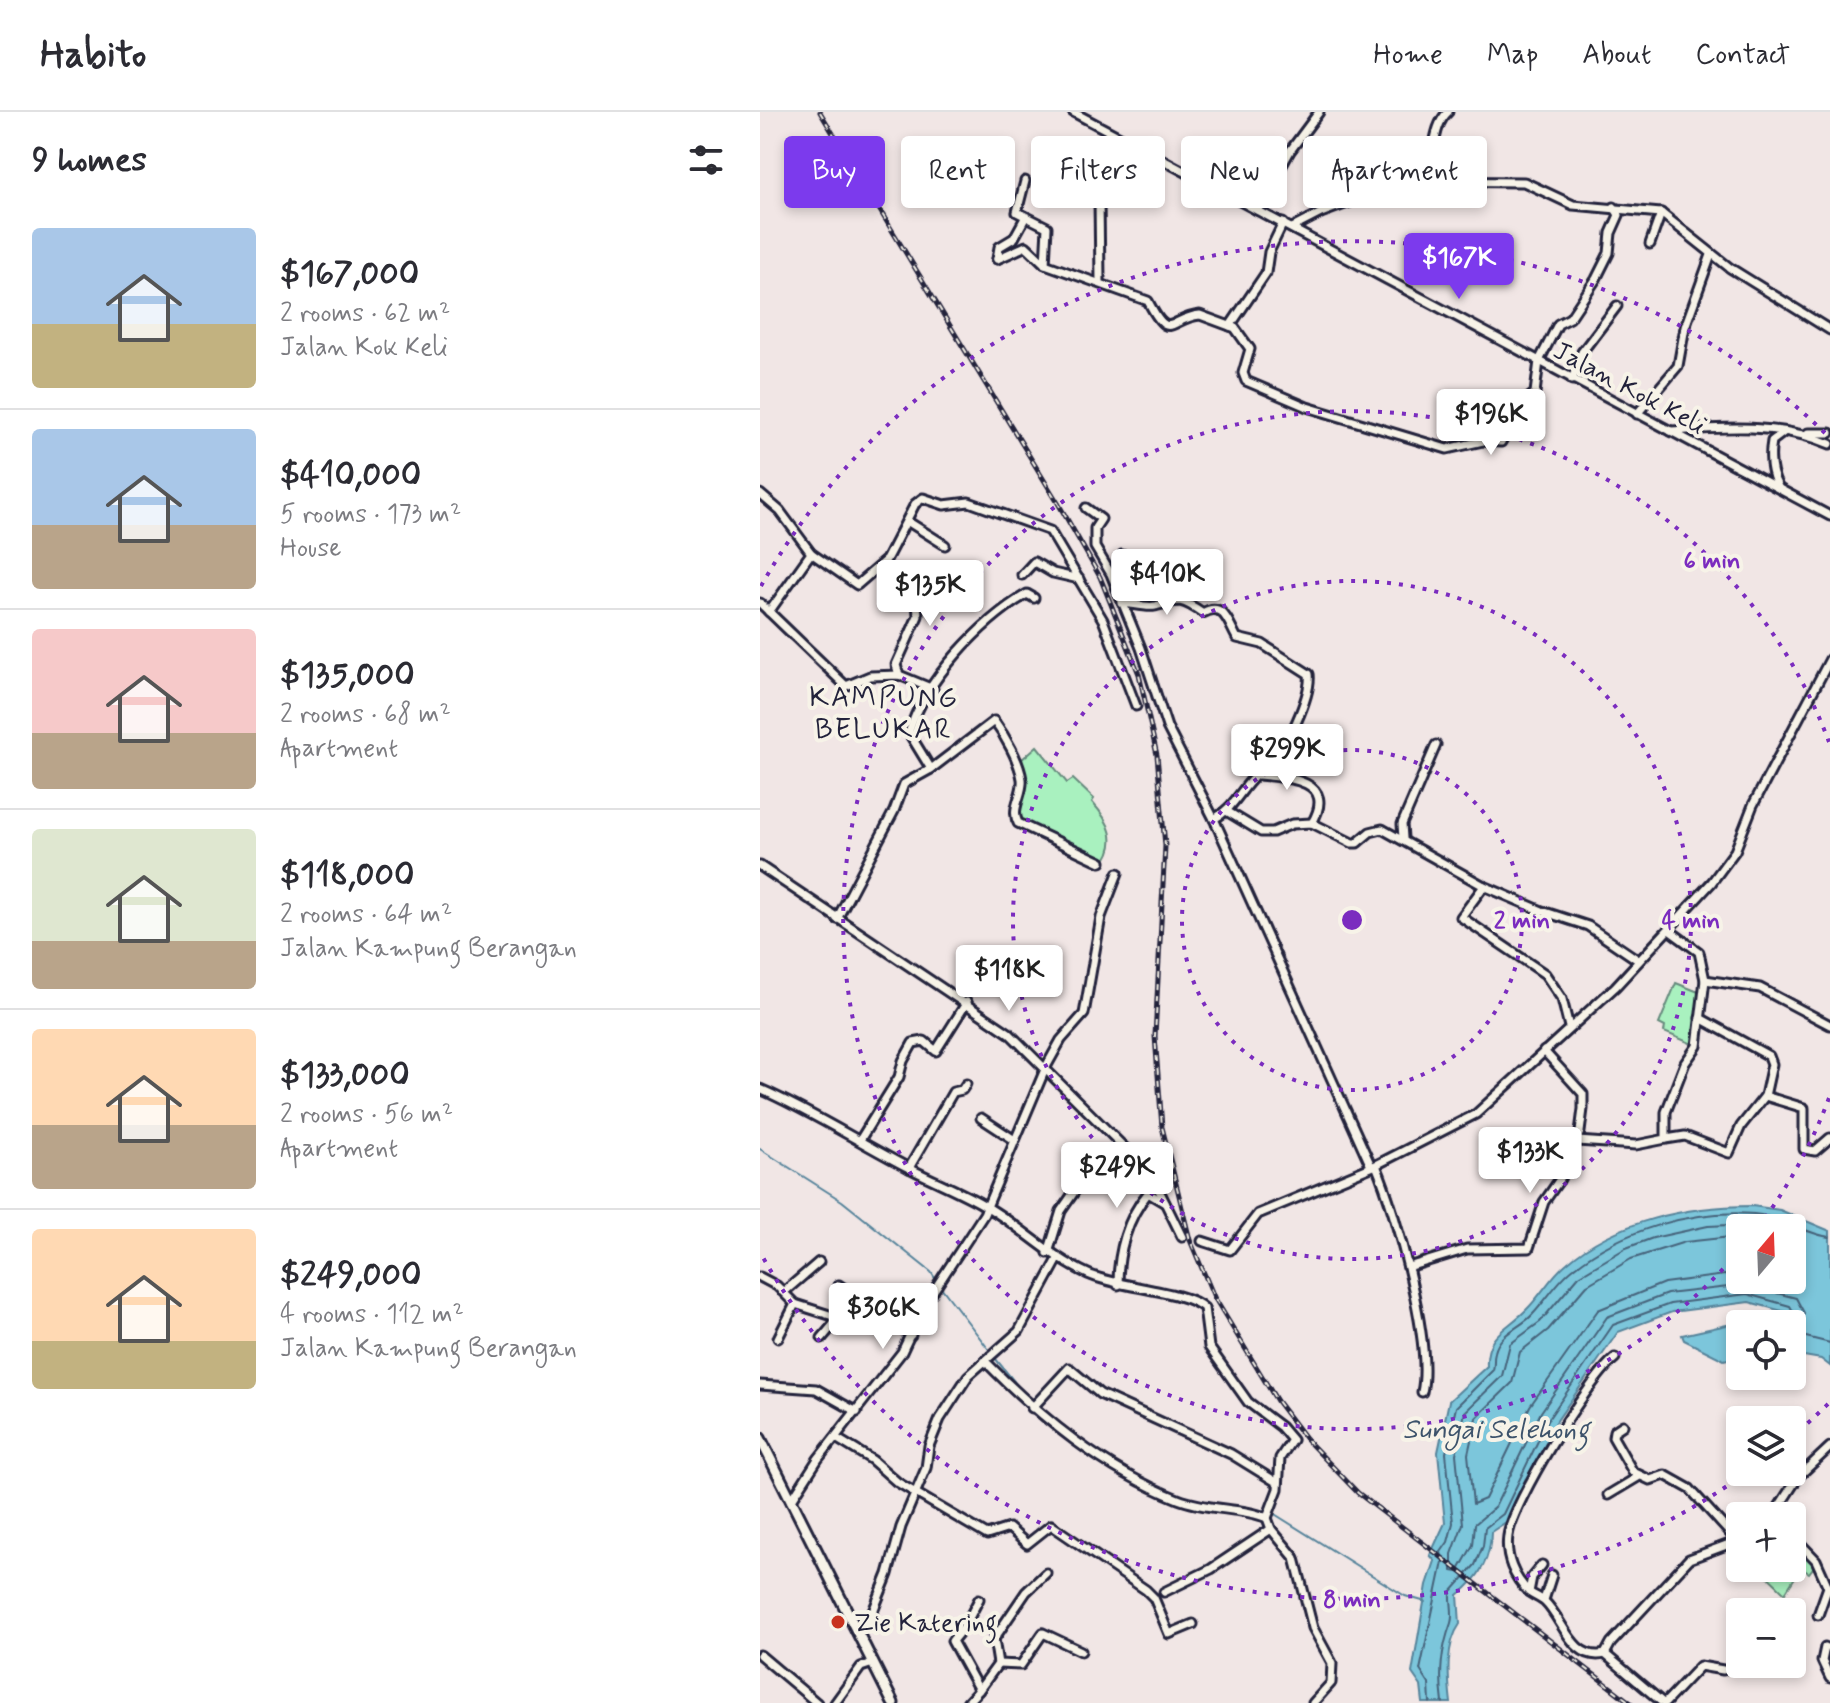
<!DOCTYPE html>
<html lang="en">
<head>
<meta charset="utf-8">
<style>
  :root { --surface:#fff; --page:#f2f2f3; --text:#2b2b33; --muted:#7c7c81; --line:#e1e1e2; --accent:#7c3aed }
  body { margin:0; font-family:Mynerve,sans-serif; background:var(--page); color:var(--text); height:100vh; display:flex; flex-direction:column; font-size:30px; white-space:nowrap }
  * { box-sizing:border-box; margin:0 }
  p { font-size:26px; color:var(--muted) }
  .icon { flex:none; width:44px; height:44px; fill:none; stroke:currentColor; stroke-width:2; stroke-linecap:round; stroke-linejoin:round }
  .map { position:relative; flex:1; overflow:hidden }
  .sheet { display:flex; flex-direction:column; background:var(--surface); width:760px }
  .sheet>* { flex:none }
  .hud { position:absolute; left:24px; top:24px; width:760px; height:72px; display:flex; gap:16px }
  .needle { width:52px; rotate:19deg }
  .buttons { position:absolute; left:966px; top:1102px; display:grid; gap:16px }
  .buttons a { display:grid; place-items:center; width:80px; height:80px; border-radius:8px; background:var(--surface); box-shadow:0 4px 12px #0003; font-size:40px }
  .price { position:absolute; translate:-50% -68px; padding:0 18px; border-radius:8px; background:#fff; color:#222; font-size:26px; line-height:52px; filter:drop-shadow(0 2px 4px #0008) }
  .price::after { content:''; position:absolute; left:50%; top:48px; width:24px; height:18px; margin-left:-12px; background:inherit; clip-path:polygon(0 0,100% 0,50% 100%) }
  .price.active { background:var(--accent); color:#fff }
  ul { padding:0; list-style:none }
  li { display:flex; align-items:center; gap:24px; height:200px; padding:0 32px }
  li+li { border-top:2px solid var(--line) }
  li span { display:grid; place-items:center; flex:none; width:224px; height:160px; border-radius:8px; color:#555 }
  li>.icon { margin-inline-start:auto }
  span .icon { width:96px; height:96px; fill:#fffc; stroke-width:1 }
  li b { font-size:34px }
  h2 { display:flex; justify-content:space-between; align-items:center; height:96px; padding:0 32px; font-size:34px }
  .chip { padding:0 28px; border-radius:8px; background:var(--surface); box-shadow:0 4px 12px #0003; font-size:28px; line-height:72px }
  .chip.active { background:var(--accent); color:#fff }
  header { display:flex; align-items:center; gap:48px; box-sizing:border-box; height:112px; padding:0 40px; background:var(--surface); border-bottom:2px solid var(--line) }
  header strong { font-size:38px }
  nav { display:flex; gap:44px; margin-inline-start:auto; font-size:28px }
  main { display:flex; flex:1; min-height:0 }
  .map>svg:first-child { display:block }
  .green { fill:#a9f1bf; stroke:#668a7d; stroke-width:2 }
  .water { fill:#7bc6db; stroke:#57849b; stroke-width:2; fill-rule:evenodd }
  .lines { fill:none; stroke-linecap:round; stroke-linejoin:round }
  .shore { stroke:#46647b; stroke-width:2 }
  .stream { stroke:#57849b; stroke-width:2 }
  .minor-casing { stroke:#22223b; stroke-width:13 }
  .major-casing { stroke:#22223b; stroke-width:15 }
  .minor { stroke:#f7f3e8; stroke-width:7 }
  .major { stroke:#f7f3e8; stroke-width:9 }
  .rail-casing { stroke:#22223b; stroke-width:5 }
  .rail { stroke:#f7f3e8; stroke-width:2; stroke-dasharray:6; stroke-linecap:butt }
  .ring { fill:none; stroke:#7b2cbf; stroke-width:4; stroke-dasharray:4 8 }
  .poi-dot { fill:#c8321e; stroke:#f7f3e8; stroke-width:3 }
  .labels { text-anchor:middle; stroke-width:8; stroke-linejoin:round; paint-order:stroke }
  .street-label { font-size:26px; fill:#22223b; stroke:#f7f3e8 }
  .poi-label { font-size:26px; fill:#22223b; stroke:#f7f3e8; text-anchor:start }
  .neighbourhood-label { font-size:28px; letter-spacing:2px; fill:#22223b; stroke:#f7f3e8 }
  .water-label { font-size:28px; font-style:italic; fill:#3d536b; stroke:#f7f3e8 }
  .centre { fill:#7b2cbf; stroke:#f7f3e8; stroke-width:4 }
  .ring-label { font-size:24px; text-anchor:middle; font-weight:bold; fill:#7b2cbf; stroke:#f7f3e8; stroke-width:8; stroke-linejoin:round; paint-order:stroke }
</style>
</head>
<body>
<header>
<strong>Habito</strong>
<nav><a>Home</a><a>Map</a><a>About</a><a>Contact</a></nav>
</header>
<main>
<section class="sheet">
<h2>9 homes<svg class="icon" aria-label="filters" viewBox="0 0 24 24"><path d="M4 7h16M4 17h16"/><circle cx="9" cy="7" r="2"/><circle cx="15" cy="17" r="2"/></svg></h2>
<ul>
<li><span style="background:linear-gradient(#a9c7e8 60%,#c2b280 0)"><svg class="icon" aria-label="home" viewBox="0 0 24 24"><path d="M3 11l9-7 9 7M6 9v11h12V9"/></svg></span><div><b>$167,000</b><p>2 rooms · 62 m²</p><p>Jalan Kok Keli</p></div></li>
<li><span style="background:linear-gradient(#a9c7e8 60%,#b9a48a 0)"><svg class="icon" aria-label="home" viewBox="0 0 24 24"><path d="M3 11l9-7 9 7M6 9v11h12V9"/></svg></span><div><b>$410,000</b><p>5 rooms · 173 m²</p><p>House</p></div></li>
<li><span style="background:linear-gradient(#f6c9c9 65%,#b9a48a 0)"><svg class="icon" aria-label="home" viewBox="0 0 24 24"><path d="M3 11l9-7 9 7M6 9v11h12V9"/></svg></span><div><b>$135,000</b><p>2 rooms · 68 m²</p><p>Apartment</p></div></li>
<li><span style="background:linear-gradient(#dfe7d0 70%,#b9a48a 0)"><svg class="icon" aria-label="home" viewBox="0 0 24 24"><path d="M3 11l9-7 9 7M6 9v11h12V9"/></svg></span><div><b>$118,000</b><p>2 rooms · 64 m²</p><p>Jalan Kampung Berangan</p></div></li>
<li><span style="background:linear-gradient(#ffd9b3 60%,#b9a48a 0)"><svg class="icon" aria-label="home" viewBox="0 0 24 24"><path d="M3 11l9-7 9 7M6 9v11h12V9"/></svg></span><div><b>$133,000</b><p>2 rooms · 56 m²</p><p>Apartment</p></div></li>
<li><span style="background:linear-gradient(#ffd9b3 70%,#c2b280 0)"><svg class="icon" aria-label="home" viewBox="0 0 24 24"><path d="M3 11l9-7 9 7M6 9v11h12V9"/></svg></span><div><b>$249,000</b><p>4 rooms · 112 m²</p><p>Jalan Kampung Berangan</p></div></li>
</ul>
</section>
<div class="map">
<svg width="1070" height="1591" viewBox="0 0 1070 1591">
  <rect width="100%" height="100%" fill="#f1e6e5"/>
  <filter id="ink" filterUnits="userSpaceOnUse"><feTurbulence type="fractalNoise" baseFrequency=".0125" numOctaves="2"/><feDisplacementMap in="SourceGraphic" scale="16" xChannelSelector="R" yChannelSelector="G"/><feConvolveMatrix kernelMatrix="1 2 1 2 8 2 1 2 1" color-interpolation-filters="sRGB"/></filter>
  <g filter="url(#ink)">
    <g class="green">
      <path d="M277,634l30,37 6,-4 21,20 -2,3c17,19 29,40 9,63l-90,-44 9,-40 -7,-14z"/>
      <path d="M916,871l25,10 -6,52 -31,-13 1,-5 -6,-3z"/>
      <path d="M1032,1426l24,26 -7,9 -8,-5 -16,25 -26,-25h33z"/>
    </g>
    <path class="water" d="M992,1094l28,4 50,21v135l-9,-7 -29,-5v-30h-52v32l-16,4 -40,-20 -2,-5 85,-19 19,2v-6l-37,-10 -77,10 -54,20 -62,90 -47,98 -18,12c0,27 -12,47 -33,63l2,29c-15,21 -12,54 -9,79h-28l-2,-17 -9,-13 15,-88 8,-24 -5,-6 15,-32 -7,-71 11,-51 38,-35c-2,-32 21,-37 40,-57 14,-14 24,-33 40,-46 49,-43 122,-57 185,-57zM980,1116h52v52h-52z"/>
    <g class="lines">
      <g class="shore">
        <path d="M1017,1116l-26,-4 -43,2 -55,12 -27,10 -47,28 -39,46 -30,22 -8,32 -37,36 -9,42 7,70 -11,30v17l6,1 15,-27 2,-21 20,-17 46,-95 66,-95 60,-23 79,-9 50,13 8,15 -6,22 32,8"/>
        <path d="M980,1124l-55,6 -54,17 -44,26 -39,45 -28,22 -8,31 -36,35 -8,36 5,50 12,-5 45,-93 68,-96 66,-27 76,-10"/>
        <path d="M670,1591l-1,-19 -9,-14 23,-108 -2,-10 7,-10 5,-19 -7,-70 10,-46 37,-37c2,-6 0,-12 2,-18 5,-20 26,-24 38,-38 14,-15 25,-34 41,-46 47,-38 120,-59 180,-54 29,3 54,21 76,23"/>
        <path d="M683,1591c-4,-29 -2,-53 8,-80 3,-8 -1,-22 0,-31l24,-27 8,-19 2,-18 18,-14 46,-96 64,-93 57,-21 77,-10 43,12 4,7 -3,11"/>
      </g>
      <g class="stream">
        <path d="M0,1037l82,52 89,71 5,8"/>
        <path d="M181,1175l49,64"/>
        <path d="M235,1246l31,38"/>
        <path d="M359,1354l40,21"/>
        <path d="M485,1396l22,3"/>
        <path d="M513,1401l132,83 21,6"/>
      </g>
      <g class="minor-casing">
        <g id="minor">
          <path d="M313,0l757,404"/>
          <path d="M662,68c15,-19 8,-52 26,-68"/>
          <path d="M265,69l-8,31 30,15 -2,37"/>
          <path d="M295,75l44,12"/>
          <path d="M497,98l33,-59 29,-39"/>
          <path d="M532,116l29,-15 86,-32 117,1 49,23 88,8 69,55 100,62"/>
          <path d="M890,132l11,-31"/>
          <path d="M237,147l29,-13 19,18 103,37c22,43 21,17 52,14l35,13 15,21 -7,24 3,8 61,26 140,42 36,-8 18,1 20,-38 14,-11 4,-32 19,-37 12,-6 26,-39 13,-26 2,-20 8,-18 -5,-8"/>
          <path d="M237,147l2,-12 15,-9 11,-20"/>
          <path d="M340,169l-1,-82 25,-59"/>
          <path d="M470,214l36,-53 3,-21 14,-29"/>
          <path d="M812,268l10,-28 35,-46"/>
          <path d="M877,302l41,-48 7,-39 26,-72"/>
          <path d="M911,319c54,-4 109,-8 159,13"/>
          <path d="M1048,321h22"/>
          <path d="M1018,375c-8,-15 -9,-29 -6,-46l12,-9"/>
          <path d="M0,382l20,17 31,42 46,32 29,-25 29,-56 8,-6 21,7 25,-3 81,29 53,89 33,86"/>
          <path d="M326,396l15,11 -6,9v19l16,27 30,74 26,79 47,92 157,347"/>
          <path d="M147,409l38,24"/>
          <path d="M362,443l19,23 -10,12 4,13"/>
          <path d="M262,463l12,-13 19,11 26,6"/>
          <path d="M0,491l86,83 24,-10 29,-1 34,14"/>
          <path d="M362,491c9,0 24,5 33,3 25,-7 26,-8 48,7 21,-13 26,12 34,25l25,6 47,30c3,21 -23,75 -38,91 -4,4 -10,6 -15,10 -16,15 -22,33 -42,44"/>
          <path d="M9,500l42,-59"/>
          <path d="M139,563l-3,-10 22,-49 -2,-29"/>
          <path d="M171,657l-22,-36c15,-52 72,-112 118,-139l7,4"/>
          <path d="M498,663c27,2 80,4 54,48"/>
          <path d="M468,700l33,20h12l19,-8 20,-1 40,20h5l13,-11 12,-3 102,57 58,25 46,15 50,34"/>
          <path d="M643,726l-1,-14 34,-79"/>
          <path d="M0,754l249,167 142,141 31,63"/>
          <path d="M724,774l-23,31 84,57 17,25 7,28"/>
          <path d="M77,807l57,-108 10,-27 27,-15 63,-48c11,15 25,39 28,58 2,15 -12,29 -4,44l83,39"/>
          <path d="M945,868l55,8 70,37"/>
          <path d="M940,906l69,38 3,8 -7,32 39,12v41l11,2 15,-13"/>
          <path d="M0,977c53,23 100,54 151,80 23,12 48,22 71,35 38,21 66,52 106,70 30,14 97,16 116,34l5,39 39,55 33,25 11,13 -12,18 -2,31 -11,29 4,11 24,29 18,70 19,35 -1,20 -18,20"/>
          <path d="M221,1006l32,21"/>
          <path d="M906,1027l19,-3 44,17 12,-27 24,-30"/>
          <path d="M100,1028l39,-63 4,-16 10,-18 11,-2 12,10 31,-49"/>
          <path d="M817,1029l59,4 30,-6v-27l19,-49 12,-17 8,-66 -6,-28 -30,-22"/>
          <path d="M616,1053c20,48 57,179 46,227"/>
          <path d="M149,1056l44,-76 9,-2 4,-6"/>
          <path d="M442,1129l28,9 28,-36 118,-49 100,-51 139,-127 97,-105 23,-31 18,-46 77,-146"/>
          <path d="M288,1141l13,-42 27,-39 19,12 7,-2 17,-25"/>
          <path d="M648,1155l59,-18 62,-1 15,-46 16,-23 20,-47 3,-23v-15l-39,-43"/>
          <path d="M0,1165l17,9 18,18 44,14 15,-21"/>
          <path d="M79,1173l72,50"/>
          <path d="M358,1173c0,-33 9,-67 30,-92l17,10"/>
          <path d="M24,1180l35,-30"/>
          <path d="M18,1226l17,-34"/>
          <path d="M62,1226l17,-20"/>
          <path d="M225,1249c56,57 118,108 193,138 31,12 64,8 89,19"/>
          <path d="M0,1273l56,4 41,23"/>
          <path d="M272,1296l37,-40 31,26 131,60 47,29"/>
          <path d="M863,1313l-9,6 -1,6 20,35 17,8 15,-5 25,14 47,52"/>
          <path d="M76,1326l36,22 25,22 90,53 22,-7 18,16 24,-19 95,65 8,8 15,36 24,-10"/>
          <path d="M848,1383l30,-18"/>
          <path d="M31,1389l27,-42 84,-107 21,-45 61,-93 62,-147 15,-27 23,-26 17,-97 17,-44"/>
          <path d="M1013,1404l25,-39 32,-30"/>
          <path d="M1032,1423l24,25 12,27 -10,28"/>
          <path d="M782,1453l-10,12 -3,15c5,4 12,6 16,10 18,17 27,60 60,52l6,-11 78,-84 51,-19"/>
          <path d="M404,1480l47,-23 60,-40"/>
          <path d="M769,1480c-15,-14 -24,-35 -21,-56 4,-33 80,-156 107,-178"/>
          <path d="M784,1488l8,-25"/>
          <path d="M98,1521l12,-14 18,-45 13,-47 25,-59 3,-22 11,-27 28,-43 51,-45 39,-72"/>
          <path d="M1065,1535l-3,14 8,17"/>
          <path d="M845,1542l58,49"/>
          <path d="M0,1543l57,48"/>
          <path d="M238,1552l23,1 22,-32 38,18"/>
          <path d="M219,1578l19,-26 -4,-25 32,-47 20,-19"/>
          <path d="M75,1591l26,-36 12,-4"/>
          <path d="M207,1591l12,-13 -27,-49 14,-17 13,-25"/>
          <path d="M905,1591l35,-37 23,4"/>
        </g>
      </g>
      <g class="major-casing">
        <path id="major" d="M0,1326l133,265"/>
      </g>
      <use href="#minor" class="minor"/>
      <use href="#major" class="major"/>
      <g class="rail-casing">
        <path id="rail" d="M60,0l238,391 42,74 39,97 18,81 8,91 -10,190 7,91 28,113 24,57 63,104 28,37 53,55 273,210"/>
      </g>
      <use href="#rail" class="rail"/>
    </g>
  </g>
  <g class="ring">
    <circle cx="592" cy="808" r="170"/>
    <circle cx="592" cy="808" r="339"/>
    <path d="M1069 986A509 509 0 0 1 999 1114M979 1139A509 509 0 1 1 1069 630"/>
    <path d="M1068 1292A679 679 0 0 1 1033 1324M986 1361A679 679 0 0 1 1 1142M1 474A679 679 0 0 1 1068 324"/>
  </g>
  <circle class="poi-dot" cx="78" cy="1510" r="8"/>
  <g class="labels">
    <g class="street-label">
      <text transform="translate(870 275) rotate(28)" y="9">Jalan Kok Keli</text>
    </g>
    <g class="poi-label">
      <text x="94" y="1519">Zie Katering</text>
    </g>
    <g class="neighbourhood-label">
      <text x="124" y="594">KAMPUNG<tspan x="124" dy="32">BELUKAR</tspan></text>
    </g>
    <g class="water-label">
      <text x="736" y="1326">Sungai Selehong</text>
    </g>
  </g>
  <circle cx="592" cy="808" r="12" class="centre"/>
  <g class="ring-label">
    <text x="952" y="456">6 min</text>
    <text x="762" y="816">2 min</text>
    <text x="931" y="816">4 min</text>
    <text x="592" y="1495">8 min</text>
  </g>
</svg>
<div class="buttons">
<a><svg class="needle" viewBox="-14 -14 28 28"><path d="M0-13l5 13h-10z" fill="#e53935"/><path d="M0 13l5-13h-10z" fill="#7c7c81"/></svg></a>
<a><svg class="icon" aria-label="locate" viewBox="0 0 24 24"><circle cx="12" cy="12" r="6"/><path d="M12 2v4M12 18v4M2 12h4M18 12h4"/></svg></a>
<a><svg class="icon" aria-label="layers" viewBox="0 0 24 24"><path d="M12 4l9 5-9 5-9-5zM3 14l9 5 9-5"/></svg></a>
<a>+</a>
<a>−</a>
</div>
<b class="price active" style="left:699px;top:189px">$167K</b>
<b class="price" style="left:731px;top:345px">$196K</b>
<b class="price" style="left:407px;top:505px">$410K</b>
<b class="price" style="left:170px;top:516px">$135K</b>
<b class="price" style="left:527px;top:680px">$299K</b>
<b class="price" style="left:249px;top:901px">$118K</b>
<b class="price" style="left:770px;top:1083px">$133K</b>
<b class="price" style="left:357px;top:1098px">$249K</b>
<b class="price" style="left:123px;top:1239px">$306K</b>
<div class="hud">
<a class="chip active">Buy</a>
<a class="chip">Rent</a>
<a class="chip">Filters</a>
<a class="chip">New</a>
<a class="chip">Apartment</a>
</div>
</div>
</main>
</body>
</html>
